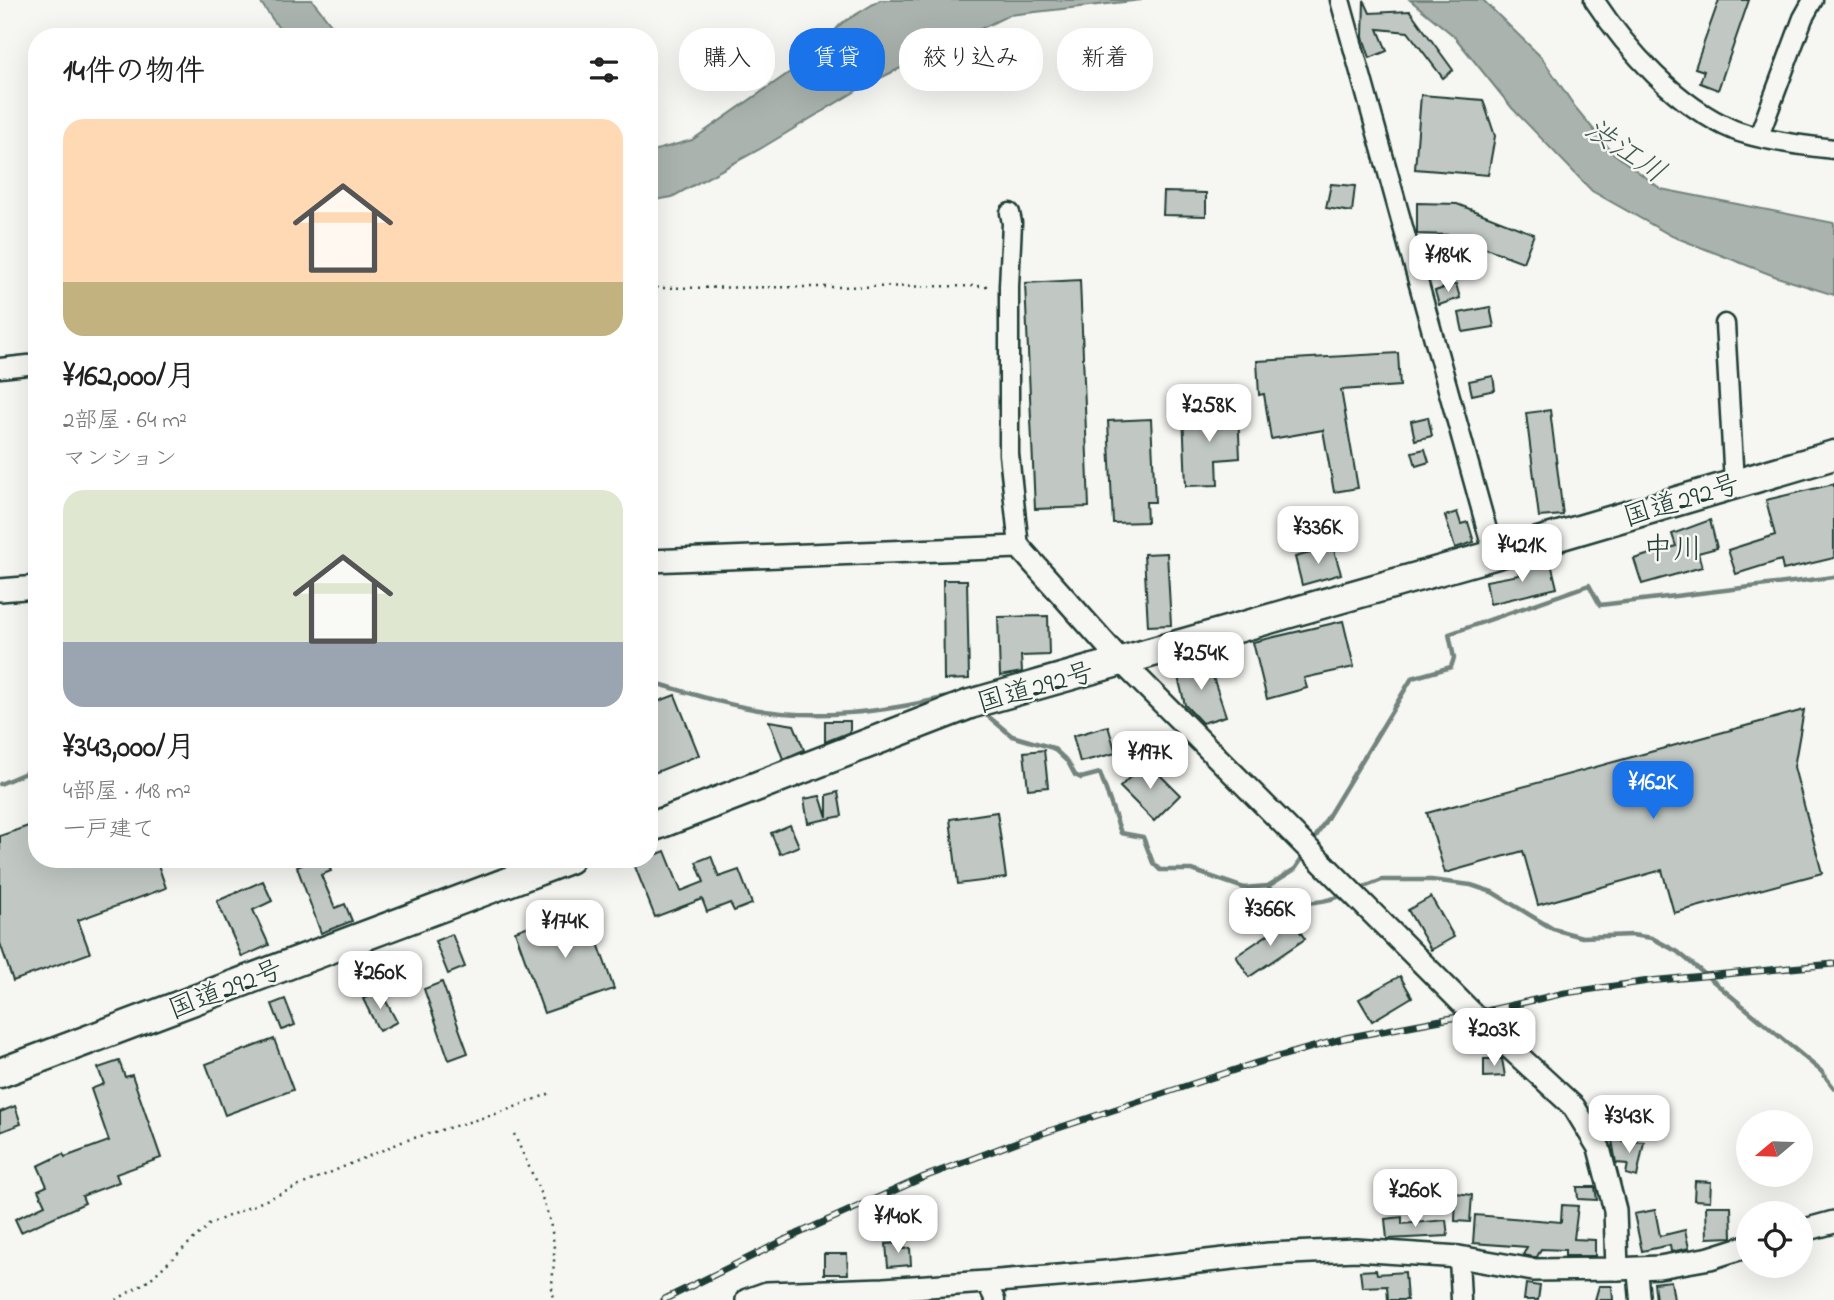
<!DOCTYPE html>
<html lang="ja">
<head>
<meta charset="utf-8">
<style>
  :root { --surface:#fff; --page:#f2f2f2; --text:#222; --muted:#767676; --accent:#1a73e8 }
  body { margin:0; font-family:"Indie Flower","Klee One",sans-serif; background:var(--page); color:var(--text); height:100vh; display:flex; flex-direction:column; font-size:26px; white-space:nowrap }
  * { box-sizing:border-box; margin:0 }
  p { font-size:23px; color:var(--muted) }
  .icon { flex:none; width:38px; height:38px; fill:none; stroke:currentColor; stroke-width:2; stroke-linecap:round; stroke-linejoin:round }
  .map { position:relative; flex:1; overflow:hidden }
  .panel { position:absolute; left:28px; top:28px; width:630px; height:840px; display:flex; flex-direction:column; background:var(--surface); border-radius:28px; box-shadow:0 7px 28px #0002 }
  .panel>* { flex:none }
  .guide { position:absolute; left:679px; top:28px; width:665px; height:63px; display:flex; gap:14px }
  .needle { width:46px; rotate:251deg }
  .buttons { position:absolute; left:1736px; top:1110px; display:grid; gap:14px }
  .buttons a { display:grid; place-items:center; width:77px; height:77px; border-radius:50%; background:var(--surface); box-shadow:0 7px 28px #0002; font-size:35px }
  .price { position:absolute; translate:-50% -60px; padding:0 16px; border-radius:14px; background:#fff; color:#222; font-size:23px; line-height:46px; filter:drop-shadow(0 2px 4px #0008) }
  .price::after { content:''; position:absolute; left:50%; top:42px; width:21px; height:16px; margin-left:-10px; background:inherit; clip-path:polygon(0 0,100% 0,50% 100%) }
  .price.active { background:var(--accent); color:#fff }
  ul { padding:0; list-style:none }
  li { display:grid; align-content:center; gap:14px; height:371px; padding:0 35px }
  li span { display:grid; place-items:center; height:217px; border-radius:21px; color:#555 }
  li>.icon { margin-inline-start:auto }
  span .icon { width:126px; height:126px; fill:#fffc; stroke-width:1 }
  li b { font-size:30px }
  h2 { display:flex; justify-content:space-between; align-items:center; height:84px; padding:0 35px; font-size:30px }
  .tag { padding:0 24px; border-radius:28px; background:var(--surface); box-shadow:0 7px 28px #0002; font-size:24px; line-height:63px }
  .tag.active { background:var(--accent); color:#fff }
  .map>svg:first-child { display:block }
  .water { fill:#aab3ae; stroke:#72847d; stroke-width:2 }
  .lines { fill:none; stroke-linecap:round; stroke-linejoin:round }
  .stream { stroke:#72847d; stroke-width:4.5 }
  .building { fill:#c1c8c3; stroke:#1f3d34; stroke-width:2 }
  .minor-casing { stroke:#1f3d34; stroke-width:23 }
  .tertiary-casing { stroke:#1f3d34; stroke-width:26 }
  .trunk-casing { stroke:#1f3d34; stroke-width:33 }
  .path { stroke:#1f3d34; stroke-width:2.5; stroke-dasharray:2 5; stroke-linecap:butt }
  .minor { stroke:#f6f6f2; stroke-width:18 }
  .tertiary { stroke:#f6f6f2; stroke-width:21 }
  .trunk { stroke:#f6f6f2; stroke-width:28 }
  .rail-casing { stroke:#1f3d34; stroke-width:7 }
  .rail { stroke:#f6f6f2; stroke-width:4.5; stroke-dasharray:13; stroke-linecap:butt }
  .labels { text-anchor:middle; stroke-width:5; stroke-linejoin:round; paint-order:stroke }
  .street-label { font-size:28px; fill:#1f3d34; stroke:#f6f6f2 }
  .water-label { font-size:30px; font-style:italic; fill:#425a52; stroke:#f6f6f2 }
  .neighbourhood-label { font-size:30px; fill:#1f3d34; stroke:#f6f6f2 }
</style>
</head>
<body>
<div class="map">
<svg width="1834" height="1300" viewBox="0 0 1834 1300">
  <rect width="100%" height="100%" fill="#f6f6f2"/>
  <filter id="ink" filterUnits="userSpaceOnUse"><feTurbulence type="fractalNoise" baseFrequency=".0143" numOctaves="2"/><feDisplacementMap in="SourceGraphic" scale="14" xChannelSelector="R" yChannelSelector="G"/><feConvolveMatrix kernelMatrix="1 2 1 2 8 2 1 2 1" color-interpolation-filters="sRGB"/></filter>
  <g filter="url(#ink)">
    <g class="water">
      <path d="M259,0h53l29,37h-56z"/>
      <path d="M880,0h262l-133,15 -143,70 -106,64 -88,48 -23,4v-49l43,-12 111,-77 39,-40z"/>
      <path d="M1410,0h73l59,58 33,49 37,45 49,37 173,34v72l-57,-18 -105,-41 -80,-45 -80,-83 -58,-72z"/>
    </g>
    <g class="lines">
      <g class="stream">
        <path d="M649,681c31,9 62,20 94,26 69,15 141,5 209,-11l6,1"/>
        <path d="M983,712l29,24 41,12 15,14 7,13 6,3 19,-5 21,60 22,4 10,26 7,7h32l52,18 24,-2 27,-17 11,-16"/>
        <path d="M0,784l37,-16"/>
        <path d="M1312,843l100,-165 39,-11 3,-9 -5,-24 140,-49 11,20 234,-28"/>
        <path d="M1268,886c14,25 54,17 76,9"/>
        <path d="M1359,889l23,-9h49l40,5 21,7 61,37 29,8 50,-2 20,3 26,14 143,119 13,17"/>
      </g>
    </g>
    <g class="building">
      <path d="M1364,0l6,13 40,-2 43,59 -10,8 -35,-46 -30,-3 9,22 -17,7 -7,-21z"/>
      <path d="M1719,0h30l-31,90 -18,-7 4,-12 -9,-3z"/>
      <path d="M1421,95l62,5 12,36 -7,39 -73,-6z"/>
      <path d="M1331,184l24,2 -3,26 -26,-4z"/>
      <path d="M1164,192l42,1v23l-43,-1z"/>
      <path d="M1417,203l40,1 77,30 -11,28 -72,-27 -34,-1z"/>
      <path d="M1080,280l9,227 -54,2 -10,-226z"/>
      <path d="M1456,284l4,14 -21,7 -4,-14z"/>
      <path d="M1490,307l4,20 -31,5 -4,-19z"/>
      <path d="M1398,353l2,33 -59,4 17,98 -24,4 -11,-62 -52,9 -7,-45 -5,1 -2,-34z"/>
      <path d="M1493,376l2,14 -23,5 -3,-14z"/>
      <path d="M1238,410l2,48 -23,2 1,25 -32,1 -3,-73z"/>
      <path d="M1550,410l13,105 -24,2 -13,-104z"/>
      <path d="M1428,417l4,19 -17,4 -4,-19z"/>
      <path d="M1151,419l4,83h-9l1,20 -34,1 -5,-102z"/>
      <path d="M1425,449l4,13 -13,4 -4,-14z"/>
      <path d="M1834,484v74l-51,12 -2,-10 -45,14 -8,-24 47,-15 -9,-35z"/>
      <path d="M1457,512l4,12 7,-2 6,20 -19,6 -10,-32z"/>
      <path d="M1710,520l7,28 -19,5 4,14 -60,17 -8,-25 42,-13 -4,-12z"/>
      <path d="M1333,547l8,27 -39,11 -7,-28z"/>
      <path d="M1167,553l4,72 -23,1 -4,-72z"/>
      <path d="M1551,563l6,25 -67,16 -4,-23 33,-6 -1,-4z"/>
      <path d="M943,580h24l2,99 -25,1z"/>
      <path d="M1048,616l1,39 -28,1 1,16 -22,4 -2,-59z"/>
      <path d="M1343,621l11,46 -50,11 3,10 -40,11 -14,-57z"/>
      <path d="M1208,662l18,54 -24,7 -17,-18 -9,-36z"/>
      <path d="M675,695l24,60 -50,20v-70z"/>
      <path d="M1804,710l-10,57 28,106 -148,40 -12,-43 -124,35 -15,-54 -78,22 -18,-60z"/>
      <path d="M769,721l25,4 10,25 -21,9z"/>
      <path d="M825,721h25v11l-25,10z"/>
      <path d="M1108,726l8,27 -36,9 -7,-26z"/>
      <path d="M1044,750l4,37 -20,2 -4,-37z"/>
      <path d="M1146,761l34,34 -26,26 -34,-34z"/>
      <path d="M838,792l4,24 -34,7 -4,-24 16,-3 7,21v-22z"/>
      <path d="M997,812l9,66 -48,6 -8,-65z"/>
      <path d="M37,823v36h119l10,29 -88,32 12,33 -77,28 -13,-38v-107z"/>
      <path d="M790,825l9,21 -19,8 -9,-21z"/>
      <path d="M665,851l16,40 23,-9 -8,-20 15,-6 8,21 20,-7 13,34 -18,7 -4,-8 -23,9 -5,-13 -47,18 -21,-53z"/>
      <path d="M316,859h10l5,12 -10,4 14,33 10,-4 7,17 -31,12 -24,-66z"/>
      <path d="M263,881l9,20 -19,9 16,35 -27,12 -25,-56z"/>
      <path d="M1431,897l23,40 -23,13 -23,-40z"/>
      <path d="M585,906l29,83 -70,24 -29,-82z"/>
      <path d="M1291,919l14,20 -56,38 -13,-21z"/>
      <path d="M452,934l13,33 -17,7 -13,-33z"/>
      <path d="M1400,976l12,21 -40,24 -13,-22z"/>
      <path d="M442,982l26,71 -19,7 -25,-71z"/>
      <path d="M380,990l17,32 -18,9 -16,-32z"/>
      <path d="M285,999l10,26 -13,5 -10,-26z"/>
      <path d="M274,1039l19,51 -68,25 -19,-51z"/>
      <path d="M1484,1059h18l3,17 -21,1z"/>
      <path d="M119,1061l6,16 7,-2 29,83 -45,16 3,8 -37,14 3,7 -64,29 -6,-13 30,-14 -7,-15 9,-4 -9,-20 25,-12 2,3 44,-16 -18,-52 13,-5 -6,-16z"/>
      <path d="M15,1106l6,18 -21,8v-20z"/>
      <path d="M1612,1140l32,2 -7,35 -11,-3 2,-10 -12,-1z"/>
      <path d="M1695,1181l16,1 -1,19 -16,-1z"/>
      <path d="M1577,1187h18l2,13 -19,-1z"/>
      <path d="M1456,1193l16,2 -2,27 -15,-1z"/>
      <path d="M1562,1205l16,1 -4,33 21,1v16h-30v-6l-24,-1 -4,8h-3l-11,-2 4,-8 -54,-4 2,-28 86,7z"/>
      <path d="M1706,1206h25l1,31 -25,1z"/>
      <path d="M1655,1210l5,26 25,-6 4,18 -18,4 -1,-7 -28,6 -8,-37z"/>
      <path d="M1402,1217v7l44,-4 2,16 -61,3 -2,-20z"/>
      <path d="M902,1243l1,6 7,-1 1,17 -23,2 -2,-23z"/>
      <path d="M824,1254h23l1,20h-24z"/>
      <path d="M1376,1270l1,4 28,-2 2,28h-19l-1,-14 -25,1 -2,-16z"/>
      <path d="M1671,1281l3,19h-18l-2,-17z"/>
      <path d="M1526,1284l14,2 -2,14h-14z"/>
      <path d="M1599,1286h13l1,14h-18z"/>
    </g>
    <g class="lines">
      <g class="minor-casing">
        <g id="minor">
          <path d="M1340,0l154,555"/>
          <path d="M1594,0c33,50 83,106 140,130 26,10 72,16 100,19"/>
          <path d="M1759,136l44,-118 10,-18"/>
          <path d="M1010,213l2,10 -3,63v168l10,93"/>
          <path d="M1725,324l9,159"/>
          <path d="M0,368l37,-4"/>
          <path d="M1459,1257l2,43"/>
          <path d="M1637,1268l3,32"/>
          <path d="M986,1282l9,18"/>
        </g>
      </g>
      <g class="tertiary-casing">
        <g id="tertiary">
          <path d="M649,561l370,-14 102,114 352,353 101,93 25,41 16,62 2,59"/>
          <path d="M0,590l37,-3"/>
          <path d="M1801,1231l33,-9"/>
          <path d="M747,1300l20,-7 117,-4 102,-7 132,-11 151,-17 87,-4 103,7 74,13 84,-1 42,-2 51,-9 38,-12"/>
        </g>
      </g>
      <g class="trunk-casing">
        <g id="trunk">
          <path d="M649,828l321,-124 524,-149 340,-100"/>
          <path d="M0,1073l569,-214"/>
        </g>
      </g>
      <g class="path">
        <path d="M649,288l343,-2"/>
        <path d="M514,1134c15,34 40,80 40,118 1,16 -4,31 -1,48"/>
        <path d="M116,1300l32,-19 62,-57 194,-83 95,-28 52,-20"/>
      </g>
      <use href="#minor" class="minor"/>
      <use href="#tertiary" class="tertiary"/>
      <use href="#trunk" class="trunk"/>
      <g class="rail-casing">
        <path id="rail" d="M663,1300l132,-65 129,-58 98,-37 234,-77 89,-25 128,-24 92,-21 84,-12 185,-17"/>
      </g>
      <use href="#rail" class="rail"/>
    </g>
  </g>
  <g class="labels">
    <g class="street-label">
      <text transform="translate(1681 499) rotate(-17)" y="10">国道292号</text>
      <text transform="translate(1035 686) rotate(-16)" y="10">国道292号</text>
      <text transform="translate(225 988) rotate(-21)" y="10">国道292号</text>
    </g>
    <g class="water-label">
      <text transform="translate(1626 150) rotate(34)" y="10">渋江川</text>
    </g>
    <g class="neighbourhood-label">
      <text x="1673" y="558">中川</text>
    </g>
  </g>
</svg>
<div class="buttons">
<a><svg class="needle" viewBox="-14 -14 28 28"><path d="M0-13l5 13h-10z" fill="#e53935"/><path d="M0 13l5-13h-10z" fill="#767676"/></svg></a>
<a><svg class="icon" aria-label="locate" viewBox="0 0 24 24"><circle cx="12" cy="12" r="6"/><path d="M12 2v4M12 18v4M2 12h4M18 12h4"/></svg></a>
</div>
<b class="price" style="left:1448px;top:294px">¥184K</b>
<b class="price" style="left:1209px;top:444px">¥258K</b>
<b class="price" style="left:1318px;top:566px">¥336K</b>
<b class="price" style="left:1522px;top:584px">¥421K</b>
<b class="price" style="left:1201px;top:692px">¥254K</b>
<b class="price" style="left:1150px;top:791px">¥197K</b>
<b class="price active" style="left:1653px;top:821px">¥162K</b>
<b class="price" style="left:1270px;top:948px">¥366K</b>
<b class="price" style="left:565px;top:960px">¥174K</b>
<b class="price" style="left:380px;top:1011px">¥260K</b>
<b class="price" style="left:1494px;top:1068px">¥203K</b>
<b class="price" style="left:1629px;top:1155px">¥343K</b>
<b class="price" style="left:1415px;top:1229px">¥260K</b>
<b class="price" style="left:898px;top:1255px">¥140K</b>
<div class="guide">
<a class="tag">購入</a>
<a class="tag active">賃貸</a>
<a class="tag">絞り込み</a>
<a class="tag">新着</a>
</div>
<section class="panel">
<h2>14件の物件<svg class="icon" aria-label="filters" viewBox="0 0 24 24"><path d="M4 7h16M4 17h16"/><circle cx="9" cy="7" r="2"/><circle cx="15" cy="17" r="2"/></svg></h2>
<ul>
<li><span style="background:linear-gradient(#ffd9b3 75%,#c2b280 0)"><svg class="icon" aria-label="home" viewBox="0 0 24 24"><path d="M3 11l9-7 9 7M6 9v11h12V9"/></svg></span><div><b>¥162,000/月</b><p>2部屋 · 64 m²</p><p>マンション</p></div></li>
<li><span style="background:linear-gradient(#dfe7d0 70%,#9aa5b1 0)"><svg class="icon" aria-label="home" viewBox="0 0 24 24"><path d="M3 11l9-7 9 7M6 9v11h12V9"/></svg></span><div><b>¥343,000/月</b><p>4部屋 · 148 m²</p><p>一戸建て</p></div></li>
</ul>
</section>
</div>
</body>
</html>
